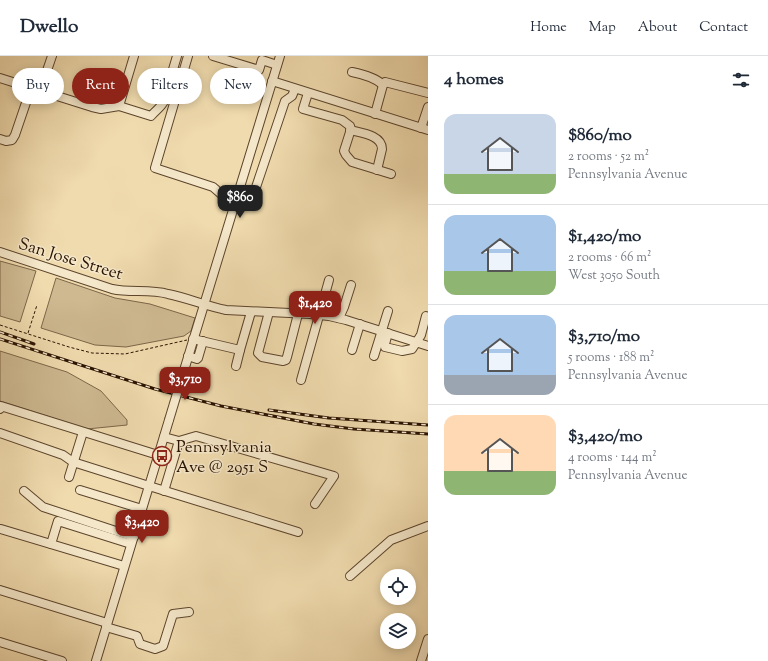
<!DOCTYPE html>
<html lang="en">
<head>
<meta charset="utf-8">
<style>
  :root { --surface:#fff; --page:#f6f6f7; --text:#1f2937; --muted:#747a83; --line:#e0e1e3; --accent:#8f2418 }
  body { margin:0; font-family:"Sorts Mill Goudy",serif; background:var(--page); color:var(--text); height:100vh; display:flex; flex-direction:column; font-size:15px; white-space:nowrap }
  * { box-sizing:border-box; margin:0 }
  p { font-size:13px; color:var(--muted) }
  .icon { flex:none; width:22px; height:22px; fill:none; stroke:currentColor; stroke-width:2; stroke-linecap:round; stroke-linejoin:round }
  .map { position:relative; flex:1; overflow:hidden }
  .panel { display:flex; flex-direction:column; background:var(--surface); width:340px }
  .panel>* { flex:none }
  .hud { position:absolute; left:12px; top:12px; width:356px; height:36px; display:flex; gap:8px }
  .tools { position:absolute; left:380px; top:513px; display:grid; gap:8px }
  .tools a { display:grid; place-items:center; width:36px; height:36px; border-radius:50%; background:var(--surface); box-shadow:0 2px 10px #0003; font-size:20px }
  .price { position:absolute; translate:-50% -34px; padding:0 9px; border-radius:8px; background:var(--accent); color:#fff; font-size:13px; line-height:26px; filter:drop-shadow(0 1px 2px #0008) }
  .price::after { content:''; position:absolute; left:50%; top:24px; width:12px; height:9px; margin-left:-6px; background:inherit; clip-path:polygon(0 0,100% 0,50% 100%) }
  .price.active { background:#222; color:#fff }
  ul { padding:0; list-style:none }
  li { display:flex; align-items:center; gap:12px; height:100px; padding:0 16px }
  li+li { border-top:1px solid var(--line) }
  li span { display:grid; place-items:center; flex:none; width:112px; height:80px; border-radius:12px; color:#555 }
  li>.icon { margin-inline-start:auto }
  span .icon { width:48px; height:48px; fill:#fffc; stroke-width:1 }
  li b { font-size:17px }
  h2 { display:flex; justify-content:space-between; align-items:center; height:48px; padding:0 16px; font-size:17px }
  .pill { padding:0 14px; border-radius:18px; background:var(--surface); box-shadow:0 2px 10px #0003; font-size:14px; line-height:36px }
  .pill.active { background:var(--accent); color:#fff }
  header { display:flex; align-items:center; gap:24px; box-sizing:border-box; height:56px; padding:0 20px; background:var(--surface); border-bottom:1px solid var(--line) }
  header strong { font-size:19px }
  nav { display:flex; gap:22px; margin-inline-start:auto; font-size:14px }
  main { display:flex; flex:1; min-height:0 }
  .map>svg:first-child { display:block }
  .green { fill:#ceb991; stroke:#7c6649 }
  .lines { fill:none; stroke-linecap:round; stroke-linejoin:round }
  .minor-casing { stroke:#5c442c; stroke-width:10 }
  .path { stroke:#2a1201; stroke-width:1; stroke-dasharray:3 2; stroke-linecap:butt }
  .minor { stroke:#f5e8ca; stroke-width:8 }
  .rail-casing { stroke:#2a1201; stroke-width:3 }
  .rail { stroke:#f5e8ca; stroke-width:1.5; stroke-dasharray:4.5; stroke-linecap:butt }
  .minor-bridge-casing { stroke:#5c442c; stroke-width:10; stroke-linecap:butt }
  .minor-bridge { stroke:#f5e8ca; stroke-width:8 }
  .labels { text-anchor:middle; stroke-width:3; stroke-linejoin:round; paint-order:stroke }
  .street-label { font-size:17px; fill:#2a1201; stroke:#f5e8ca }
  .poi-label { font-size:17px; fill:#2a1201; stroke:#f5e8ca; text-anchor:start }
</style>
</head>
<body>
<header>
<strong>Dwello</strong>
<nav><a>Home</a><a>Map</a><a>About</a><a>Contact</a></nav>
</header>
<main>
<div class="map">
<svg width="428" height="605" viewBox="0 0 428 605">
  <rect width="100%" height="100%" fill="#f0dbae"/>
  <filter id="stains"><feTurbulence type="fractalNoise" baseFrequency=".005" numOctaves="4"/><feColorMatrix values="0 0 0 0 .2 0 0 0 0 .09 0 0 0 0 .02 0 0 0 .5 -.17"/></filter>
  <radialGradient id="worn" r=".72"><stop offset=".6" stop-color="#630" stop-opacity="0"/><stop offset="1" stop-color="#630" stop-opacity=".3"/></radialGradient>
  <g class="green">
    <path d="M0,205l36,10 -16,51 -20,-6z"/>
    <path d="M56,222l59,20 35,6 45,14 -4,13 -7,5 -58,11 -31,-2 -54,-17z"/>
    <path d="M0,295l67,21 34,19 26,29v5l-40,4 -87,-28z"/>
  </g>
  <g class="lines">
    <g class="minor-casing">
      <g id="minor">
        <path d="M134,0l-15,50 32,10c4,-5 9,-8 12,-13l14,-47"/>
        <path d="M188,0l-33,112 58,19 8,7 15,6 14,5 31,-92 4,-12 7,-5 3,-7"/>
        <path d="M213,0l46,14 3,-10 15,5"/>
        <path d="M352,16c10,2 24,6 31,13"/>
        <path d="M0,22l92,29 9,2 18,-3"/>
        <path d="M272,25l156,49"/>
        <path d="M40,35l12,-35"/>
        <path d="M308,37l-5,16 39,11 8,6 1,3 -7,22 2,4 6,7 39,12"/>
        <path d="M375,58l8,-29 2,-3 43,11"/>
        <path d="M421,72l7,-21"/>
        <path d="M350,74c11,3 32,5 32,19l-5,21"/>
        <path d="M0,83l6,2 6,-1 3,-5 16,-47"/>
        <path d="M0,196l112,37c18,4 38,0 56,5 20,4 38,12 58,16l84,4 19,2 17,4 82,26"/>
        <path d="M269,256l-11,41 4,4 21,4 3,-1 1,-3 11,-43"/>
        <path d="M339,262l5,-11 7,-22"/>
        <path d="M388,277l-3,11v3l17,4 10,-2 9,-14 5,-19"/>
        <path d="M193,283l47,11 11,-38"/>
        <path d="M352,294l8,-26"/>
        <path d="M188,300l9,3 1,-1 5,-17"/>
        <path d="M374,300l14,-45"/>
        <path d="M236,310l4,-16"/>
        <path d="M182,321l98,-321"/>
        <path d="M301,324l28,-100"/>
        <path d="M0,353l1,-3 157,49"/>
        <path d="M0,377l63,22 10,7 76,24 149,46"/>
        <path d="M179,385l17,-5 138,40 -19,28"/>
        <path d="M69,421l14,-45"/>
        <path d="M80,434l62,19"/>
        <path d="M24,435l19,16 91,30"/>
        <path d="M164,435l15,-50 -15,-4"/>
        <path d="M1,473l123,37"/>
        <path d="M51,488l7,-23 73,23"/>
        <path d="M350,520l41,-36 37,-14"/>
        <path d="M0,534l107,33"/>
        <path d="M106,571l31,9 3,8 15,5 8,-3 10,-32 16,-2"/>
        <path d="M0,586l62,19"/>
        <path d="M96,605l73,-241"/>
        <path d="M421,605l7,-22"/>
      </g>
    </g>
    <g class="path">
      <path d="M0,269l69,22 23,6 33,1 62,-14"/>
      <path d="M28,277l9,-28"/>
    </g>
    <use href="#minor" class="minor"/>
    <g class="rail-casing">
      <g id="rail">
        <path d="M0,276l34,12"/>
        <path d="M0,283l155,50 66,17 93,18 40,5 74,5"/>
        <path d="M269,354l60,8 99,7"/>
      </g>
    </g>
    <use href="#rail" class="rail"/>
    <g class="minor-bridge-casing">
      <path id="minor-bridge" d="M169,364l13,-43"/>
    </g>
    <use href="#minor-bridge" class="minor-bridge"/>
  </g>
  <defs>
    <g id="bus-ring" transform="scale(1)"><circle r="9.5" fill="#f5e8ca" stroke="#8f2418" stroke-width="1.5"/><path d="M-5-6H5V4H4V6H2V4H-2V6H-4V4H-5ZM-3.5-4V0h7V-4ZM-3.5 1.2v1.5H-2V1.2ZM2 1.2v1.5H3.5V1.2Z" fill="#8f2418"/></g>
  </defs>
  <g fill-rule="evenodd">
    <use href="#bus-ring" x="162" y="400"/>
  </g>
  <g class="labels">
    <g class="street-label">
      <text transform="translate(71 202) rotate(17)" y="6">San Jose Street</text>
    </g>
    <g class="poi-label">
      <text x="176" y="396">Pennsylvania<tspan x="176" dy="20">Ave @ 2951 S</tspan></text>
    </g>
  </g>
  <rect width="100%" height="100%" filter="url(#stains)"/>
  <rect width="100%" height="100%" fill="url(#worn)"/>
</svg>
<div class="tools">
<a><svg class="icon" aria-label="locate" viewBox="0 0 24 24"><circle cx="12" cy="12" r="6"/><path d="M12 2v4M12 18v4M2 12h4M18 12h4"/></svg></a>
<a><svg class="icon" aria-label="layers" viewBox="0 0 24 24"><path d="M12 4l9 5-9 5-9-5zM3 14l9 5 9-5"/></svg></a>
</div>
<b class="price active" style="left:240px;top:163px">$860</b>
<b class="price" style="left:315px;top:269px">$1,420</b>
<b class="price" style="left:185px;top:345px">$3,710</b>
<b class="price" style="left:142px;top:488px">$3,420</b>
<div class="hud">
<a class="pill">Buy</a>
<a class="pill active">Rent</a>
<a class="pill">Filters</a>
<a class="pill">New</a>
</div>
</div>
<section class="panel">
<h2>4 homes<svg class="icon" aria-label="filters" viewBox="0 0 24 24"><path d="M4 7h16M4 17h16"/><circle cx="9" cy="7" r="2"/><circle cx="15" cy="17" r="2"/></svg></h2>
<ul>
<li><span style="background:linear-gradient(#c9d6e8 75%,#8fb573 0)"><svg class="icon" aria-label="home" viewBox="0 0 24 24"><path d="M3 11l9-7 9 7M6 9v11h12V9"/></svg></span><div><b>$860/mo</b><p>2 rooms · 52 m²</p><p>Pennsylvania Avenue</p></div></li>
<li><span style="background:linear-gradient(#a9c7e8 70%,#8fb573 0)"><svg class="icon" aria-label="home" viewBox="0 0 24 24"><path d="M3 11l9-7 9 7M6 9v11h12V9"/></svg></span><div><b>$1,420/mo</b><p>2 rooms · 66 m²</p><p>West 3050 South</p></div></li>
<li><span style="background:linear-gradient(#a9c7e8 75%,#9aa5b1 0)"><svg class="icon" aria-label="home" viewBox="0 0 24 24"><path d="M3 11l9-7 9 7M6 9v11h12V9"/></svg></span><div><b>$3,710/mo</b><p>5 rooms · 188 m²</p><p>Pennsylvania Avenue</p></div></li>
<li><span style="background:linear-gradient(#ffd9b3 70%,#8fb573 0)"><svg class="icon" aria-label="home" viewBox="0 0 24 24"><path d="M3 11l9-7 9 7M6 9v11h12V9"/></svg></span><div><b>$3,420/mo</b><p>4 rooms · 144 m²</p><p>Pennsylvania Avenue</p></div></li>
</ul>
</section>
</main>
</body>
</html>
